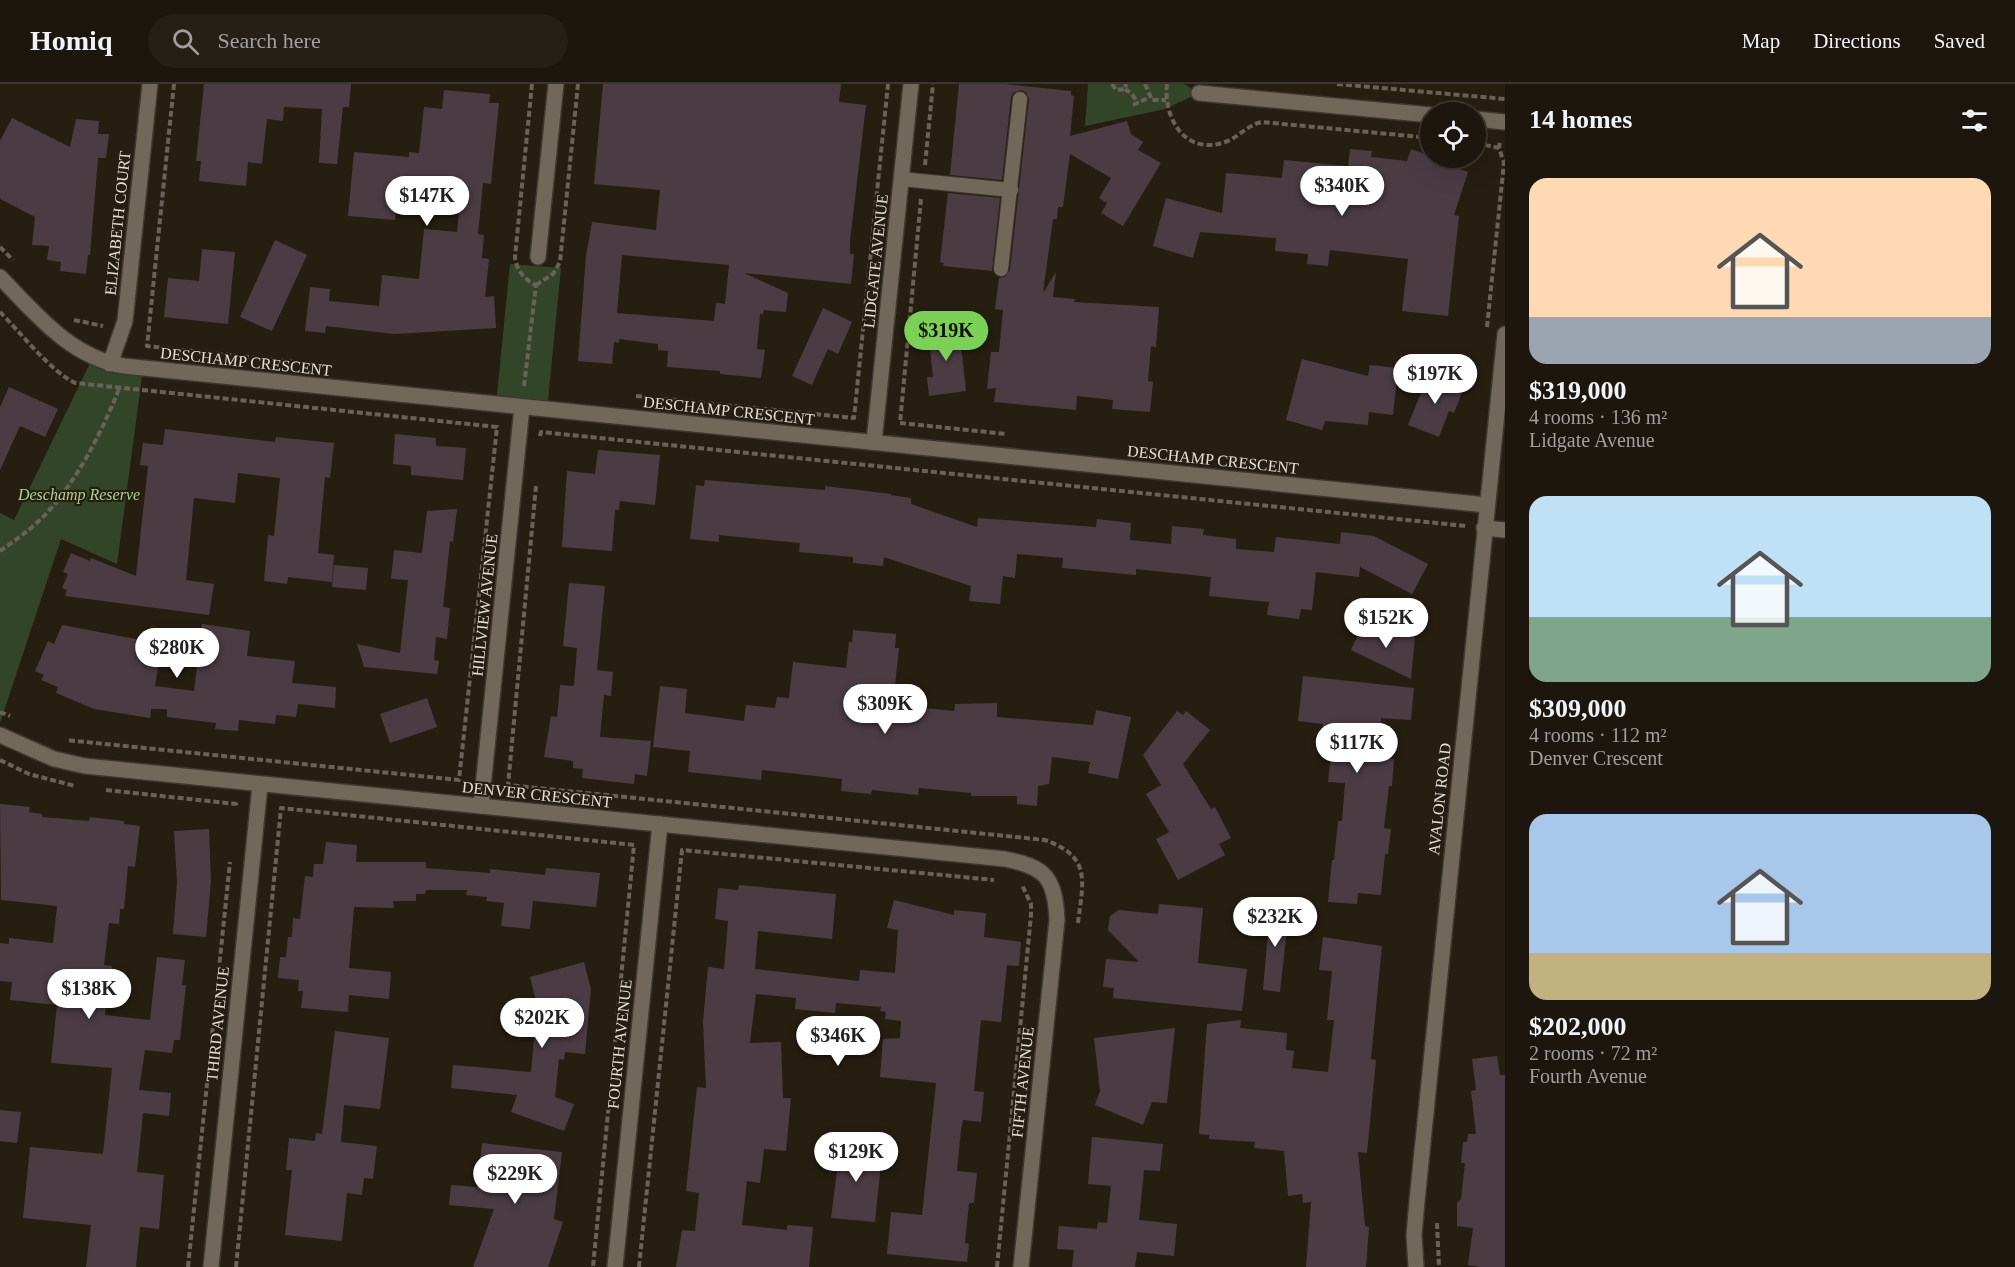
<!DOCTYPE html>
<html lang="en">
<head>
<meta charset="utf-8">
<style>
  :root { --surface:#1d160e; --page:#251f17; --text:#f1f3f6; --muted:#a09f9e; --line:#3b352e; --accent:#7bd156 }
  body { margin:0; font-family:Georgia,serif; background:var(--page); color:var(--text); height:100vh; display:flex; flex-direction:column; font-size:22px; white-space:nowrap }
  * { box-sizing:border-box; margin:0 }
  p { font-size:20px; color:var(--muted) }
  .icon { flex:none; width:33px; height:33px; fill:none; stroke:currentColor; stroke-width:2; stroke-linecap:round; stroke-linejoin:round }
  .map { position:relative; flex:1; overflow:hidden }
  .drawer { display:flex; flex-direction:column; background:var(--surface); width:510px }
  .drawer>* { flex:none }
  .fabs { position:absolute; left:1420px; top:18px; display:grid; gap:12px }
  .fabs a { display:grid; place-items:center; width:66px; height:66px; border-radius:50%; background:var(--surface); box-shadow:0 6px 24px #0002,0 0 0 2px var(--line); font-size:30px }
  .price { position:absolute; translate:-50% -51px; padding:0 14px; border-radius:21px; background:#fff; color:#222; font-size:20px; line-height:39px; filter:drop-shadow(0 2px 3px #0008) }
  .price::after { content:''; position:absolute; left:50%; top:36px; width:18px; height:14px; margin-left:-9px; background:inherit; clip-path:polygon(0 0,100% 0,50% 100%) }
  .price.on { background:var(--accent); color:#111 }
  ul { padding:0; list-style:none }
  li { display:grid; align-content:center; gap:12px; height:318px; padding:0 24px }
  li span { display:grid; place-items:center; height:186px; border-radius:18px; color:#555 }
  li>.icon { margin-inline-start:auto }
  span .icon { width:108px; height:108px; fill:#fffc; stroke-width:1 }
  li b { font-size:26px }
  h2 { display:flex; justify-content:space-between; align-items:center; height:72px; padding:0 24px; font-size:26px }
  header { display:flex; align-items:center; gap:36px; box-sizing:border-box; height:84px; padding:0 30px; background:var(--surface); border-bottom:2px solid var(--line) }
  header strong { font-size:28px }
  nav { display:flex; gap:33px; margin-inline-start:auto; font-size:21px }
  .search { width:420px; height:54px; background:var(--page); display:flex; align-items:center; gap:15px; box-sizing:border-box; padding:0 21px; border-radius:33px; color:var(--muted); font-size:22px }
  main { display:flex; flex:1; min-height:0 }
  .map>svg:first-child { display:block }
  .green { fill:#334529 }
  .building { fill:#4b3c44; fill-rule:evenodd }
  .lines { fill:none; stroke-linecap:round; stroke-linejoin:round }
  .lane-casing { stroke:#3f3730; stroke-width:16 }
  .street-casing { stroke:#3f3730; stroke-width:18 }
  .path { stroke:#6a6257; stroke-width:4; stroke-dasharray:6 3; stroke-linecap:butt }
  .lane { stroke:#726859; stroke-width:14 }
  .street { stroke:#726859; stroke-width:15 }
  .labels { text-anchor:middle; stroke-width:4.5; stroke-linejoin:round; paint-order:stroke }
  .street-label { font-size:16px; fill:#e4dfd6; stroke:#271e12 }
  .park-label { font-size:16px; font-style:italic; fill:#a7d58d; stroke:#271e12 }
</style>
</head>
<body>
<header>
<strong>Homiq</strong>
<div class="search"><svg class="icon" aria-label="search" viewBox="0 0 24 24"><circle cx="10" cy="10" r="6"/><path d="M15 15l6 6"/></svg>Search here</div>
<nav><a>Map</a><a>Directions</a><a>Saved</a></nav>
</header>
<main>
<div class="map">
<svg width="1505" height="1183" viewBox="0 0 1505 1183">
  <rect width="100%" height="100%" fill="#271e12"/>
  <g class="green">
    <path d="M1088,0h96l15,9 -34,16 -80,17z"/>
    <path d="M510,180l51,4 -14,142 -51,-5z"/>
    <path d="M93,273l50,12 -26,195 -56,-25 -61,184v-210l14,7z"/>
  </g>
  <g class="building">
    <path d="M204,0h147l-2,23h-6l-6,57 -18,-1 3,-54 -38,-2 -1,14 -16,-2 -5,45 -14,-2 -2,24 -47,-5 2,-20h-5z"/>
    <path d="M603,0h238l-2,18 27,3 -16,136v13h4l-3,30 -107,-11 44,20 -2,19 -22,-2 -1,4h-3l-3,35 8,1 -4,28 -41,-4v-3l-53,-4 1,-16 -10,-1v-6l-39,-5v4l-5,-1 -2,22 -34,-3 8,-105 6,-34 64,8 4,-40 -66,-6zM622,171l107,10 -4,39 -9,-1 -2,18 -97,-8z"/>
    <path d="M959,0h46l66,7v4l3,1 -4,40 57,-15 4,13 12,8 -5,8 23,13 -38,63 -22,-13 6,-10 -8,-5 12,-20 -41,-24 -7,53h-5l-1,12h-4l-10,74 13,-21 -3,25 22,2 -1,3 85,5 -3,40 -5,-1 -3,35 5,1 -3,30 -38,-3 1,-9 -36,-4 -1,14 -82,-8 2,-14 -9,1 4,-37h8l4,-42 -8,-1 4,-31 6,-1 5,-7 19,-171 -3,-7 -6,-2 -7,3 -2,4 -9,83 -52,-5z"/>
    <path d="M444,6l46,4 -1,9h10l-8,81 -8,-1 -5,51 6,1 -2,23 7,1 -4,38 9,-1 2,32 -102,6 -68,-8 -1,7 -20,-2 5,-44 20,2 -1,12 50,5 3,-31 37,4 5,-50 33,3 4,-42 -58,-5v3h-5l-3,32 -47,-4 6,-64 55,5v-5l10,1 5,-46 18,2z"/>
    <path d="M12,34l58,29 6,-28 23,2 -1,13h11l-3,24h-8l-8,97h-2l-2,19 -26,-3 1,-9 -14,-2 2,-14 -17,-1 3,-28 -35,-18v-58z"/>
    <path d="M1350,65l22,2 -1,6 36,4 4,-12 37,13 -1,3 21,7 -14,43 5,1 -11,100 -46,-5 6,-52 -78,-9 -2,16 -21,-2 1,-10 -33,-3 1,-13 -76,-6 -7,26 -40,-12 13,-48 56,15 4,-40 56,5 2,-18 64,6z"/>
    <path d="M948,109l52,5 -8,73 -49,-5 1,-3 -4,-1z"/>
    <path d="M275,156l32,15 -35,76 -32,-14z"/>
    <path d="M202,165l33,3 -7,72 -64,-7 4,-39 31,3z"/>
    <path d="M823,224l29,14 -14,32 -10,-5 -16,36 -20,-9z"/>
    <path d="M959,243l7,64 -37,5 -2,-19h6l-5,-46z"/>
    <path d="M1302,275l66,17 2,-11 28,3 -5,47 -24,-3 -1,13 -43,-4 -3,9 -36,-10z"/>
    <path d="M1429,289l35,14 -10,26 -5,-2 -10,26 -31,-12z"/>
    <path d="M9,303l49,22 -13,28 -25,-11 -20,44v-63z"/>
    <path d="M165,345l110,13 1,-5 58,6 -4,35 -5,-1 -7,76 16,2 -2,27 -44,-5 -1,7 -23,-3 4,-46 6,1 6,-58 -42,-5 -3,30 -41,-5 -8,82 28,4 -5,31 -144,-19 2,-6 -5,-2 6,-14 -5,-2 8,-19 19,8 1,-3 45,18 12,-110 -8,-1 3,-22 20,2z"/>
    <path d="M395,350l41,4v8l30,2 -3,32 -52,-5v-9l-18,-2z"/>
    <path d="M598,366l62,5 -5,50 -35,-4 -1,9h-4l-3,41 -50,-4 5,-76 28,3z"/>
    <path d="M705,396l120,10v-4l66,8v1l20,3v6l66,23 1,-9 118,9 1,-8 34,4 -1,17 41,4 1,-18 32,3 -1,6 33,4v10l38,3 2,-15 64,7 1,-12 33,4 54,28 -16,30 -52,-27 -1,10 -43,-5 -4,38 -11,-1 -2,10 -32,-4 2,-13 -60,-6 2,-19 -75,-8v6l-74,-7 1,-10 -46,-4 -2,24 -12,-2 -3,28 -31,-3 2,-15 -87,-29 -1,9 -30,-3v-6l-54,-5 1,-9 -81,-8v7l-29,-3 6,-54 8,1z"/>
    <path d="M457,425l-4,33 -3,-1 -7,66 7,1 -3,31 -11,-2 -2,23 5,1 -2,13 -73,-7 -7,-23 43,9 8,-73 -17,-1 3,-29 28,3 5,-42z"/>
    <path d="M334,481l34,3 -2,22 -34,-3z"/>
    <path d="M569,499l36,3 -8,84 16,2 -2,24 -7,-1 -4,42 51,4 -4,35 -12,-2 -1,10 -52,-6 1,-9 -10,-1v-7l-29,-4 7,-41 6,1 3,-32 14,1 3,-38 -14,-2z"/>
    <path d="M1364,538l28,13 23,2 -4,42 -60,-29z"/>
    <path d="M202,540l48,7 -3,25 48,5 -3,22 44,4 -1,21 -37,-4 -2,13 -20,-2 -1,9 -36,-4 -1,11 -23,-2 1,-6 -49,-6v-8h-16l-1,9 -56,-9 -38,-16 2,-6 -17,-7 3,-5 -9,-4 13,-30 6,3 8,-19 100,19 -7,42 39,5z"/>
    <path d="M853,546l43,4 -1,14h4l-6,57 61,6 1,-7 42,-1v14l96,8 3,-15 35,7 -13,62 -30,-6 2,-11 -38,-5 -3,27 -11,2 -1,20 -20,-2v-8h-46v-3l-52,-5 -1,7 -46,-5 -1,4 -30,-3 1,-12 -80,-9 -1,10 -73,-8 2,-21 -37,-4 7,-61 27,3 -2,24 59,8 2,-16 29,3 2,-11 12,1 4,-36 53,6 3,-26h3z"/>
    <path d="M1303,592l111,12 -3,32 -30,-2 -4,39 17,2 -2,27h-3l-5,42 7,1 -3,25h-3l-4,41 -23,-2 -1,11 -29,-2 4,-42h2l4,-39h4l3,-38 -17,-1 3,-29 -10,-1 2,-28 -25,-3z"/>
    <path d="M427,614l10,29 -47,16 -10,-29z"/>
    <path d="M1177,627l6,4 3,-4 24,19 -27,34 28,45 4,-2 16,31 -12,6 6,11 -47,25 -22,-41 13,-7 -23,-38 15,-9 -18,-30z"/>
    <path d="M0,720l30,3 -1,5 13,2v3l47,4 1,-4 34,4v3l16,2 -5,41 -7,-1 -4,43h-4l-1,15 -10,-1 -5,42 8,1 -7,49 45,5 7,-63 28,3 -3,25h4l-6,55h-6l-2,13 -27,-3 -6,40 32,3 -2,23 -26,-3 -6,59 27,3 -5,54 -19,-2 -4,40h-50l5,-42 -68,-7 7,-71 73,7 9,-86 -61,-5 6,-58 -47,-5 2,-18 -12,-1v-38l9,1v-6l44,5 4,-37 -56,-6z"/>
    <path d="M209,745l2,52 -5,56 -33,-3 4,-52 -3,-51z"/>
    <path d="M326,758l31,3 -1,17h70v6l64,5v-4l55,6 1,-7 54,5 -4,34 -63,-6 -3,28 -29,-3 3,-23 -18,-2 1,-4 -21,-2 1,-5h-41l-1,4h-9v7h-23l1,7 -40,-1 -5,61 42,4 -2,27 -40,-4 -1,17 -47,-4 2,-17h-5l1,-11 -21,-2 2,-21h6l2,-20h4l1,-19 7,1 5,-43 8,1 1,-13h9z"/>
    <path d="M739,801l97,9 -4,45 -74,-8 -3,38 104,12 1,-11 35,3 3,-43 -11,-2 7,-28 60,15v-5l32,3 -2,24 37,5 -2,24 -12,-1 -6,57 -20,-2 -7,71 10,1 -3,30 -18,-2 -2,10 -4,41 20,2 -3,30h-5l-4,40 4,1 -2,18 -80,-8 4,-42 31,3 14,-132 -56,-6 3,-38 17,-1 1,-17 -16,-2 1,-7 -6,-1 1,-4 -45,-4 -1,10 -40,-4 1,-11 -40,-4 -6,49 31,-1 2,56h8l-5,53 -22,-2 -4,34 -13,-2 -5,44 45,5v-5l26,2 -4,40h-133l6,-37 13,1 4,-38 -13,-2 11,-104 9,1 -3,-66 5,-55 16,2 4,-48 -13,-2 3,-31 20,2z"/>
    <path d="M1159,820l44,4 -5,55 49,6 -5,42 -129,-13 1,-10 -11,-1 3,-28 33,3 -31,-32 2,-14 9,-6 39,4z"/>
    <path d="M1266,825l23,2 -9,81 -17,-2 5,-58h-4z"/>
    <path d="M1323,853l59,9 -11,113 5,1 -9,93 -9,-1 7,74 4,1 -3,40h-60l5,-65 -8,1 -1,-9 -14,2 -4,-45 -30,-3 1,-6 -46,-3v-4l-10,-1 8,-110 34,-4 -1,8 47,5 -1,17 8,1 -2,17 36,4 6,-52h-7l5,-49 -13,-1z"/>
    <path d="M584,878l7,27 -6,65 -20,-2 -1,8 -5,-1 -4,38 19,7 -10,27 -53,-19 6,-17 -66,-7 2,-23 78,7 6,-67 -7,-28z"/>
    <path d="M1175,944l-8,75 -15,-1 -9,23 -48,-20 5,-14 -6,-53z"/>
    <path d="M335,947l54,7 -9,71 -36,-4 -3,37 36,4 -4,33 -9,-1 -2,17 -15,-2 -5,48 -57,-6 7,-65h-6l3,-32 26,3 1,-8 6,1z"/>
    <path d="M1497,972l3,19h5v192h-25l-12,-2 5,-37 -16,-2v-23l4,-4 4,-36h-4l2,-21h4l1,-8h8l-5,-43 5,-1 -4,-31z"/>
    <path d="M0,1026l21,2 -4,31 -17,-2z"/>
    <path d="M1092,1053l71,7 -3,27 -16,-1 -5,50 38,4 -3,32 -37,-4 -2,15h-63l2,-17 -17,-1 2,-23 38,3 1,-7 9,1 4,-37 -23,-2z"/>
    <path d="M843,1055l20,2 -1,4 13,1 -2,16 8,1 -6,59 -44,-4 8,-63h3z"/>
    <path d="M482,1059l80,9 -8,67 9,3 -15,45h-75l21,-58 -45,-4 2,-20 26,2z"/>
  </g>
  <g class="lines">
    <g class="lane-casing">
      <g id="lane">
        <path d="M901,95l110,11"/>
        <path d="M1001,185l19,-170"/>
      </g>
    </g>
    <g class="street-casing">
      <g id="street">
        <path d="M1199,9l232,22"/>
        <path d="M1476,35l29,3"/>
        <path d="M538,173l18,-173"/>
        <path d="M0,193c36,37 70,80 124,89l1363,139"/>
        <path d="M110,280l15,-43 25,-237"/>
        <path d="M874,358l37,-358"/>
        <path d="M1484,444l21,2"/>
        <path d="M0,651l54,24 31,7 920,93c41,8 50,19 52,61l-36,347"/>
        <path d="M481,722l41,-399"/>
        <path d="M211,1183l49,-482"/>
        <path d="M615,1183l45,-443"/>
        <path d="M1416,1183l-2,-32 3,-34 88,-867"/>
      </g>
    </g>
    <g class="path">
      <path d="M174,0l-27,262 147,16"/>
      <path d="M532,0l-17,173c1,12 9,23 21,28"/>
      <path d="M1112,0l4,6 9,-1 1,-5"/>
      <path d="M1145,0l7,16h14"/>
      <path d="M1167,0c-4,35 19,72 58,58 14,-5 22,-17 37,-20l169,16"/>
      <path d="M1337,0l168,15"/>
      <path d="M1125,5l7,5 6,9"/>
      <path d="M1133,21l17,-8"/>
      <path d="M1476,59l23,5"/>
      <path d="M925,81l8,-81"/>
      <path d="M921,115l-21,224 106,11"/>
      <path d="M0,163l13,13"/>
      <path d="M536,201l17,-11 7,-12 18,-178"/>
      <path d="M0,228c18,18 55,64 76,71l421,44 -38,353 -393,-40"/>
      <path d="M74,236l29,6"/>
      <path d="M1487,243l17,-164 -5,-15 1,-8"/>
      <path d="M524,302l12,-101"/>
      <path d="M636,312l218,22 34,-334"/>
      <path d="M540,352l1,-4 925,94"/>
      <path d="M536,402l-28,299 537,55c47,17 38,41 33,83"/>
      <path d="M0,467c19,-13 38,-27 53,-45 28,-33 50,-77 66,-117"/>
      <path d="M0,628l10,4"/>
      <path d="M0,676l29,14 46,12"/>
      <path d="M106,706l130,14v3"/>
      <path d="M1437,1139l2,44"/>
      <path d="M188,1183l42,-405"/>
      <path d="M236,1183l45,-459 353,37 -41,422"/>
      <path d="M639,1183l43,-417 312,30"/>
      <path d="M997,1183l34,-352v-11l-9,-19"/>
    </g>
    <use href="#lane" class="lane"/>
    <use href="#street" class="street"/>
  </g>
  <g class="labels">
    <g class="street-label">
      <text transform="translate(117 139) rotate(-84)" y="6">ELIZABETH COURT</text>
      <text transform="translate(875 177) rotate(-84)" y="6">LIDGATE AVENUE</text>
      <text transform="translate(246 277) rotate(6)" y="6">DESCHAMP CRESCENT</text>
      <text transform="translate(729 326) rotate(6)" y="6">DESCHAMP CRESCENT</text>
      <text transform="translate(1213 375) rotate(6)" y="6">DESCHAMP CRESCENT</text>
      <text transform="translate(484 521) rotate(-84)" y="6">HILLVIEW AVENUE</text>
      <text transform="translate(537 710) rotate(6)" y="6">DENVER CRESCENT</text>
      <text transform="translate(1439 715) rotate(-84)" y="6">AVALON ROAD</text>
      <text transform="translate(217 940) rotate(-84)" y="6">THIRD AVENUE</text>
      <text transform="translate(619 960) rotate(-84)" y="6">FOURTH AVENUE</text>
      <text transform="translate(1022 998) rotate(-84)" y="6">FIFTH AVENUE</text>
    </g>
    <g class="park-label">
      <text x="79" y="416">Deschamp Reserve</text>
    </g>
  </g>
</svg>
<div class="fabs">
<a><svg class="icon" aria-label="locate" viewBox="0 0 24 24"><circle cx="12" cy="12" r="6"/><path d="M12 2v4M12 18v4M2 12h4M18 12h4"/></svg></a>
</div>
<b class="price" style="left:1342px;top:133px">$340K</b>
<b class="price" style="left:427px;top:143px">$147K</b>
<b class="price on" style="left:946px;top:278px">$319K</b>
<b class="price" style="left:1435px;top:321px">$197K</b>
<b class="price" style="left:1386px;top:565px">$152K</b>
<b class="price" style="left:177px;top:595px">$280K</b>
<b class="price" style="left:885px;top:651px">$309K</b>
<b class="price" style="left:1357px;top:690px">$117K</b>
<b class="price" style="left:1275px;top:864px">$232K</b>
<b class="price" style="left:89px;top:936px">$138K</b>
<b class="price" style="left:542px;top:965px">$202K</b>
<b class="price" style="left:838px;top:983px">$346K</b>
<b class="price" style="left:856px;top:1099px">$129K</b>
<b class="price" style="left:515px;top:1121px">$229K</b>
</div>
<section class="drawer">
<h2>14 homes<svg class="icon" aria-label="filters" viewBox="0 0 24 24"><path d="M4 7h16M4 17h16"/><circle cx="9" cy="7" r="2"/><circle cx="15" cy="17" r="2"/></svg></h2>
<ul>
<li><span style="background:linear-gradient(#ffd9b3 75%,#9aa5b1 0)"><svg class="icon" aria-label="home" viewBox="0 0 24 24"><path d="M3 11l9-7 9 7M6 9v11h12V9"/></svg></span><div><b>$319,000</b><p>4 rooms · 136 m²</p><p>Lidgate Avenue</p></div></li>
<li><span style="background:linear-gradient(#bfe0f5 65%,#7fa58c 0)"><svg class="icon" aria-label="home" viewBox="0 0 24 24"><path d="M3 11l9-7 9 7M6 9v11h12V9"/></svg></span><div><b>$309,000</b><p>4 rooms · 112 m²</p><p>Denver Crescent</p></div></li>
<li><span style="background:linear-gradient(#a9c7e8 75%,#c2b280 0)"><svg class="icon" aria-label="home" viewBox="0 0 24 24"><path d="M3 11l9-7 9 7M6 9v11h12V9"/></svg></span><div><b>$202,000</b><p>2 rooms · 72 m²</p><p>Fourth Avenue</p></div></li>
</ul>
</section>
</main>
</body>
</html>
